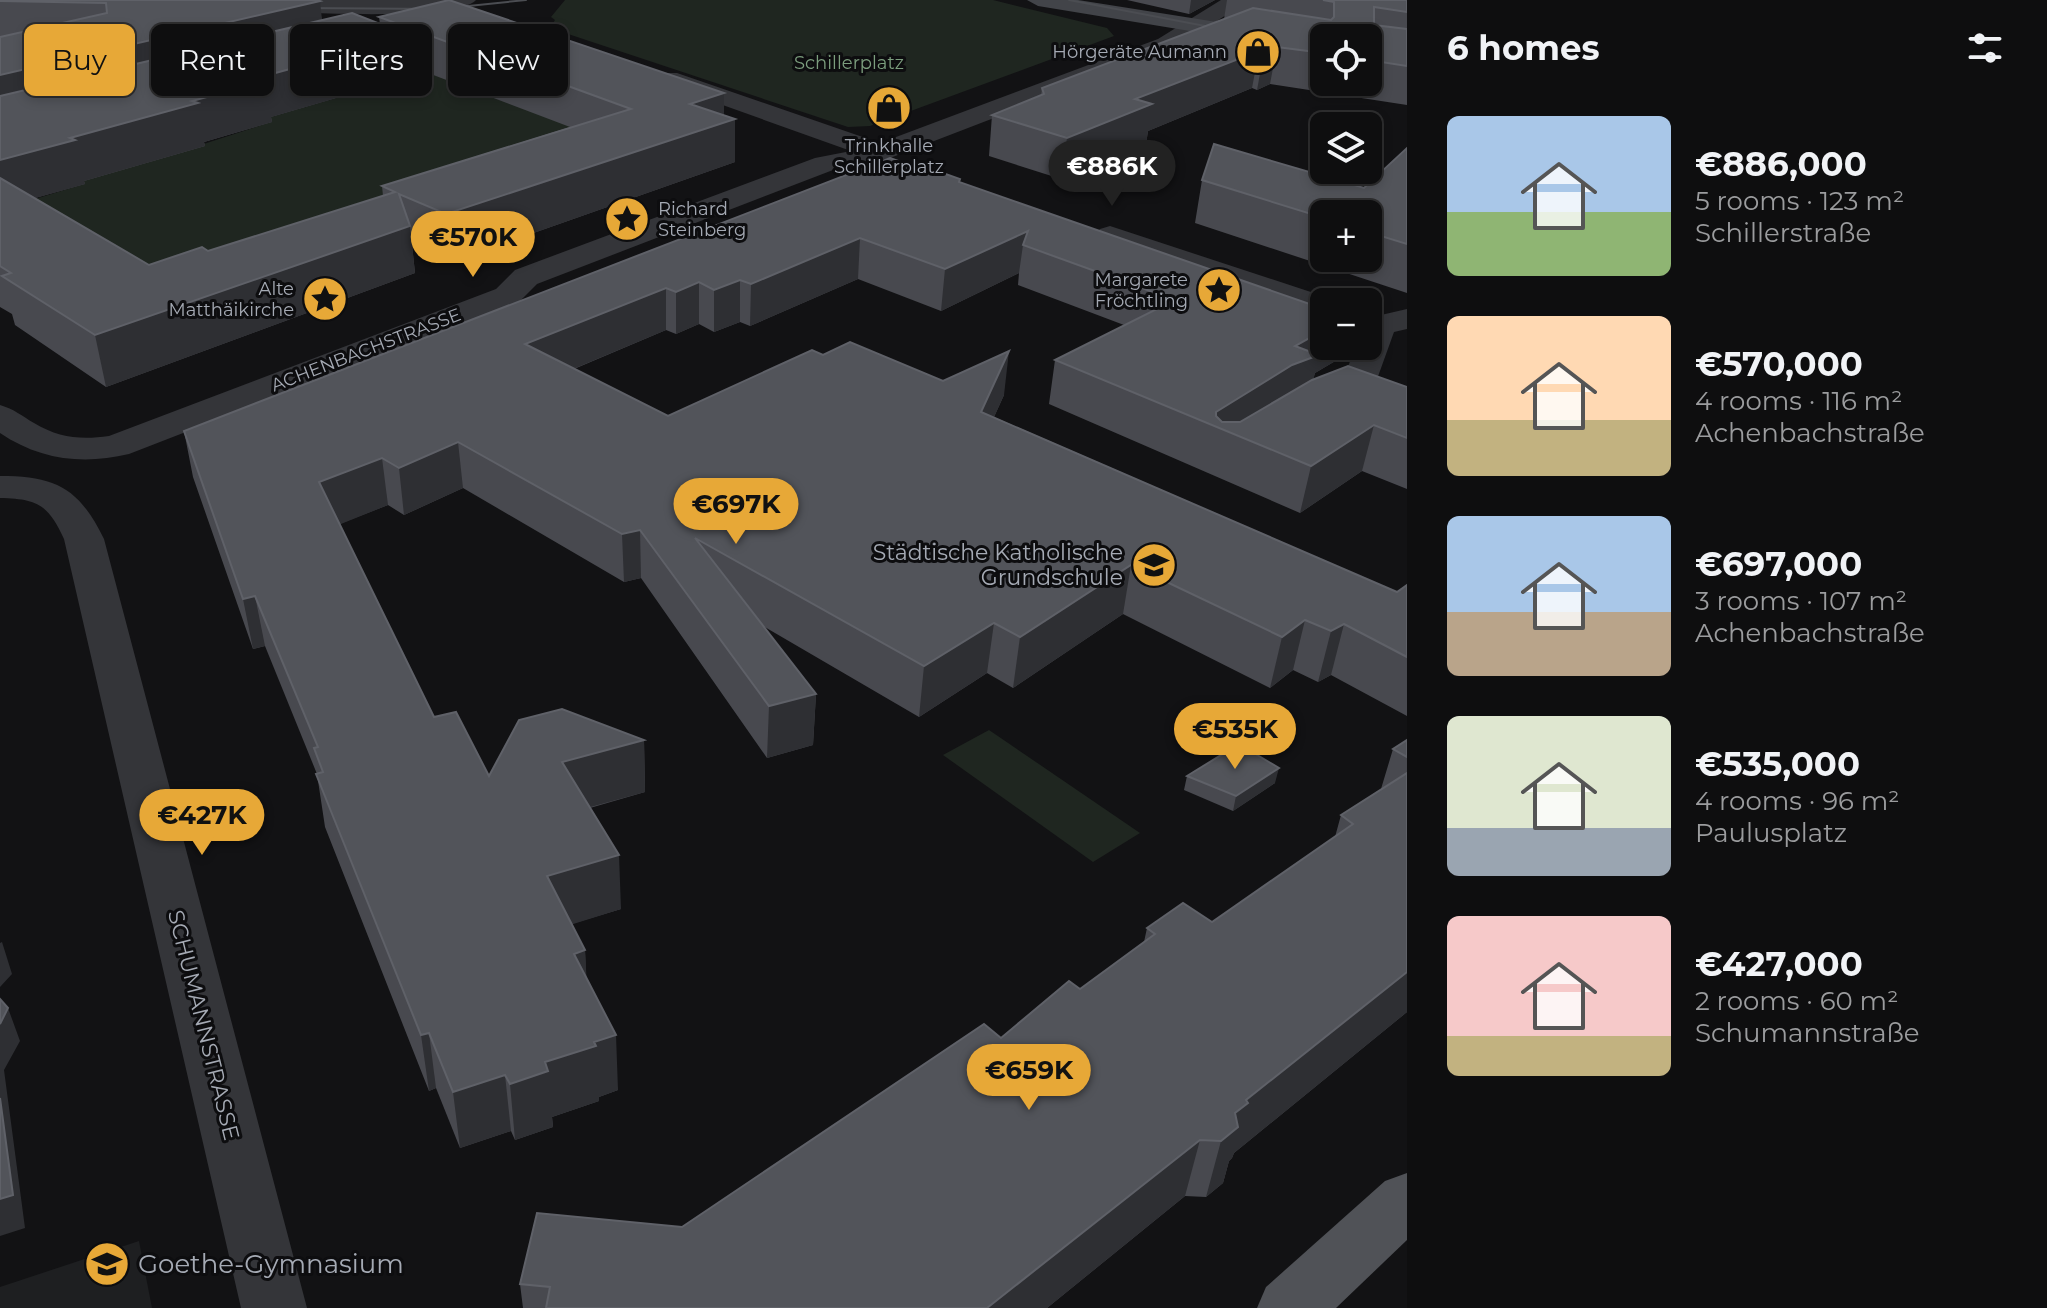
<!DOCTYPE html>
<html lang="en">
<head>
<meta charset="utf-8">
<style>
  :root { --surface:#0e0e0f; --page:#1c1c1d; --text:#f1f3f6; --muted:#9b9c9e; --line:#2e2e2f; --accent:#e7a837 }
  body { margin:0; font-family:Montserrat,sans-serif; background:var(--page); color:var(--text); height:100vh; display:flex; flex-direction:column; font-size:30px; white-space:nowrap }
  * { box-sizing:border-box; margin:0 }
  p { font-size:26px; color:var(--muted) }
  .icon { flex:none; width:44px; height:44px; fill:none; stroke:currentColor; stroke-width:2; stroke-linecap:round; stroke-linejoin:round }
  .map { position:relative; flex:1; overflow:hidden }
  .details { display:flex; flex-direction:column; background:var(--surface); width:640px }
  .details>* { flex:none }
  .hud { position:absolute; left:24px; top:24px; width:760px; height:72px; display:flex; gap:16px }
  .fabs { position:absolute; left:1310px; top:24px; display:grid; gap:16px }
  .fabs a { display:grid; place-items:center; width:72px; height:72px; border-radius:12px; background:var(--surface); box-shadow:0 4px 12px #0003,0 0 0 2px var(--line); font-size:40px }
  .price { position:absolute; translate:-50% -68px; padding:0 18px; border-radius:28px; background:var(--accent); color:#111; font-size:26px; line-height:52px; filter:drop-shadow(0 2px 4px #0008) }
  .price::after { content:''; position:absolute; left:50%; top:48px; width:24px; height:18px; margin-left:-12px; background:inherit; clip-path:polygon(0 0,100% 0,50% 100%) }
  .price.active { background:#222; color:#fff }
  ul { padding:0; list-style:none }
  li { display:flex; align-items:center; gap:24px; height:200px; padding:0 40px }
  li span { display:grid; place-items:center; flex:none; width:224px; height:160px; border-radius:12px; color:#555 }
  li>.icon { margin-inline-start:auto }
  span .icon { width:96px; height:96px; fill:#fffc; stroke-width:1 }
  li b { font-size:34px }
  h2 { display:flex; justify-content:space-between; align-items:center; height:96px; padding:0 40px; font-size:34px }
  .chip { padding:0 28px; border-radius:12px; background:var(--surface); box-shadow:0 4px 12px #0003,0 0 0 2px var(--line); font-size:28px; line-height:72px }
  .chip.active { background:var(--accent); color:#111 }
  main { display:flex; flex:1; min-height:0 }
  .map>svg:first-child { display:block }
  .built { fill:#1e1f21 }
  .green { fill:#1f2620 }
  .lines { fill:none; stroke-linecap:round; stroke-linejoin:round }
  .street { fill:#343539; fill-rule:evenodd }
  .secondary { fill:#424449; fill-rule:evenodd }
  .primary { fill:#505257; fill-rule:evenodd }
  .tram { stroke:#4b4d52; stroke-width:2 }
  .wall { fill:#48494f; fill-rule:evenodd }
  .shaded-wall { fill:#2e2f33 }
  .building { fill:#52545a; stroke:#5f6168; stroke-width:2 }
  .labels { text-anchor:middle; stroke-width:6; stroke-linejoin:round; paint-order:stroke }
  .far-poi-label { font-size:18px; fill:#a5aab4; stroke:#0d0d0f; text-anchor:end }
  .far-park-label { font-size:18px; fill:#7c9e7e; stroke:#0d0d0f }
  .far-street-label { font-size:18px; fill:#a5aab4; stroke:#0d0d0f }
  .poi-label { font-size:22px; fill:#a5aab4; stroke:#0d0d0f; text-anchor:end }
  .street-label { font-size:22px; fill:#a5aab4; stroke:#0d0d0f }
  .near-poi-label { font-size:26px; fill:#a5aab4; stroke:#0d0d0f; text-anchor:start }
</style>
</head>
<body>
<main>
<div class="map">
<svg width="1407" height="1308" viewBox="0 0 1407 1308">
  <rect width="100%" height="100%" fill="#121214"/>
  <path class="built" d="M139,1241l13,67h-152v-21z"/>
  <g class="green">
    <path d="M565,0h428l114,28 7,8 -244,90 -22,1 -298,-99 5,-8 -4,-3z"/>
    <path d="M439,68l226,87 -277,78 12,5 -262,83 -138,-130 35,8 49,-15 -17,-9 58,-16 14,6 132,-43 -7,-3z"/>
    <path d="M989,730l151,103 -47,29 -150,-107z"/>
  </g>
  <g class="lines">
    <g class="street">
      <path d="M256,0h220c-19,22 -179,12 -214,11l-11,-6z"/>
      <path d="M1221,0h28l-75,49 -284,109 -57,12 -296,114 -19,19 -389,151c-46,11 -89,6 -129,-21v-28c14,4 22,11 34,18 25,15 47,17 75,13l387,-147 19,-19 300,-112 36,-7 -190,-68 -4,-5 4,-5h16l203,70 278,-104z"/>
      <path d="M1110,226l225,74 2,2h-13v15l-11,-3 -213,-73 -5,-6 5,-6z"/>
      <path d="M1407,309v20l-13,3 -18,50 15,16 16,6v23c-23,-6 -62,-18 -65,-45l14,-36h12v-28z"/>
      <path d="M0,476c56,0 79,12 104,63l203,769h-66l-177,-769c-16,-35 -27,-40 -64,-41z"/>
    </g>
    <path class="secondary" d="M1027,0h51l246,39v14l-286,-47z"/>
    <path class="primary" d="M1407,1173v67l-71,68h-79l9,-21 119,-106z"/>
    <g class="tram">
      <path d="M1069,0l157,30"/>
      <path d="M299,8l140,1 87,-9"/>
    </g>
  </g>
  <g class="wall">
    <path d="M0,0h317l5,20 58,4 -1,-7 345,76v22l11,4v43l-284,100 -39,-18 3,29 -309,114 -91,-62 -3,-11 -12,-7zM415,68l155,59 -188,59 1,10 -175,55 -59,14 -114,-67 50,-14 -1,-3 121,-35 -1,-4 68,-20 -1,-5 144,-42z"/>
    <path d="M1127,0h88l-26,14z"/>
    <path d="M1227,0h180v105l-137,-21 -13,6 -5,-2 -104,43 -2,13 -85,35 -72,-23 3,-41 49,-20 1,-7 182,-69zM1324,38h44v44h-44z"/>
    <path d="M1407,148v145l-212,-70 7,-43 162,8zM1324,214h44v44h-44z"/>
    <path d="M923,170l37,9v3l377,178 -22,13 -2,6 94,8v102l-45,-18 -62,42 -251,-109 6,-44 69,-35 -106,-40 1,-12 -78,38 -83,-32 -108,47 -10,-4 -26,10 -15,-8 -23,10 -10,-4 -92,39 94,47 155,-61 181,40 -10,22 403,175 10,-7v131l-76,-41 -13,7 -25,-12 -23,18 -147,-74 -110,74 -26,-15 -68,44 -156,-91 53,68 -3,51 -46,13 -126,-180 -17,4 -161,-94 -59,27 -16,-10 -49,19 95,193 55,59 155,-36 1,52 -55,16 31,101 -50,15 14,26 1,28 32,112 -19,7v4l-47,16 1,10 -38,13 -4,-9 -51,17 -24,-60 -7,3 -104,-264 -8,-53 -52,-128 -12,3 -60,-172 -9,-46z"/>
    <path d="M1407,740v272l-173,141 -2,5 -3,3 -6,22 -17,14 -21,-1 -138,112h-524l-3,-24 162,-57 319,-189 79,-49 64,-47 3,-14 65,-6 123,-85 6,-22 40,-26 12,-40z"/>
    <path d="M1187,776l88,7 -42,28 -49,-21z"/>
  </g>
  <g class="shaded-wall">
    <path d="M1191,0h24l-26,14z"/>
    <path d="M320,1l4,38 -324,80v-44z"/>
    <path d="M411,36l4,39 -144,42 1,5 -68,20 1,4 -121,35 1,3 -85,24v-48l192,-59 65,-23z"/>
    <path d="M1277,47l-7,37 -13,6 7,-38z"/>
    <path d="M1259,51l-7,37 -104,43 -2,13 -85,35 6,-41 68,-39z"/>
    <path d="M724,93v30l11,-4v43l-284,100 -5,-48 244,-110z"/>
    <path d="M410,226l5,47 -309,114 -11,-52z"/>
    <path d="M1028,231l-5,14 -4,28 -78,38 4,-42z"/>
    <path d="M860,238l-2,41 -108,47 1,-42z"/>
    <path d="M740,280v42l-26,10v-42z"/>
    <path d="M699,282v42l-23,10v-42z"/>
    <path d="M666,288v42l-138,58 -3,-44z"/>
    <path d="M1324,330v16h17l-4,14 -22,13 -6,26 -69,38 -26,-11 2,-14 79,-66z"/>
    <path d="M1009,351l-5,44 -28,62 5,-45z"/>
    <path d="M1374,425l-12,46 -62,42 11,-47z"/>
    <path d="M458,442l5,46 -59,27 -5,-47z"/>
    <path d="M382,458l6,47 -62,25 -7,-48z"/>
    <path d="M640,530l1,48 -17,4 -2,-48z"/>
    <path d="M1131,565l-8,49 -110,74 7,-51z"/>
    <path d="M255,596l10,50 -12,3 -10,-50z"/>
    <path d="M1305,620l-12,50 -23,18 12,-51z"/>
    <path d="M994,623l-7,50 -68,44 5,-51z"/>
    <path d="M1344,624l-13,51 -13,7 13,-51z"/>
    <path d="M816,694l-3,51 -46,13 2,-52z"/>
    <path d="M644,740l1,52 -80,22 -3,-52z"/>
    <path d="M1279,768l-4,15 -42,28 3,-15z"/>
    <path d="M619,855l2,54 -70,22 -4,-55z"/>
    <path d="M2,942l10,32 -12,13v-44z"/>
    <path d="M585,950l3,55 -14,-51z"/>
    <path d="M1407,972v40l-173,141 -2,5 -3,3 -6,22 -17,14 15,-56 14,-28 11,-13z"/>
    <path d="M8,1008l12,33 -16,29 21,158 -25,8v-212z"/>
    <path d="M429,1033l7,55 -7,3 -8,-56z"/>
    <path d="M616,1035l2,55 -19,7v4l-47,16 1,10 -38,13 -5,-56 35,-22 49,-20z"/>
    <path d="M505,1075l6,56 -51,17 -7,-56z"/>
    <path d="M1200,1140l-15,56 -138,112h-60z"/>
  </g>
  <g class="building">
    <path d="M0,0h317l3,1 -320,74v-38l107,-24 -1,-10 -106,-2z"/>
    <path d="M449,0l275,93 -34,11 45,15 -289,95 -47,-20 11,32 -315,109 -93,-59 9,-3 -11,-7v-88l149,87 53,-18 6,4 187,-59 -13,-6 249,-77 -252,-92z"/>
    <path d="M1323,0h84v12l-33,-5v18l33,4v37l-39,-6v-22h-44v15l-47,-6 -13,5 -5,-1 -124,48 17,5 -85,34 -75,-23 52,-21 -2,-6 211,-80 78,12 3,-3v-15z"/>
    <path d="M352,13l59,23 -154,42 9,3 -74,20 6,2 -128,35 5,2 -75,20v-64z"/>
    <path d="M1214,144l150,44 43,-40v96l-39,-12v-18h-44v4l-122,-38z"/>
    <path d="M890,158l33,12 6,-2 31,11 -1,3 365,127v21l-29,16 24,9 -27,10 -76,47v4l6,6h18l72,-42 36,-14 59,21v51l-33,-13 -63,41 -256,-106 120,-60 -152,-55 5,-14 -83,38 -85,-31 -109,46 -11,-4 -26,10 -15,-8 -23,10 -10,-4 -141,56 143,72 144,-66 11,5 27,-13 93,39 66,-30 -28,61 416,180 10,-7v72l-63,-33 -13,7 -26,-11 -23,17 -151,-72 -111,72 -26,-14 -70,43 -229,-128 121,156 -47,12 -129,-176 -18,4 -164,-92 -59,26 -17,-10 -63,24 115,235 22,-5 33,64 30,-56 43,-11 82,31 -82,22 57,93 -72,21 38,74 -11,4 42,81 -22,7 2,4 -51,16 3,9 -38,13 -5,-9 -52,17 -24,-59 -8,2 -105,-261 7,-2 -9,-24 4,-1 -63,-151 -12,3 -59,-168z"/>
    <path d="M1407,740v17l-14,-8z"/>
    <path d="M1239,744l40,24 -43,28 -49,-20z"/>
    <path d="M1407,773v199l-161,128 2,3 -13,10 3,14 -17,14 -21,-1 -213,168h-441l4,-21 -30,-3 17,-71 145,14 302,-203 17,14 68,-57 11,8 75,-55 -8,-6 36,-25 29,19 141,-98 -12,-9z"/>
    <path d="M0,999l8,9 -8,16z"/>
    <path d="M0,1098l13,97 -13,4z"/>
  </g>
  <defs>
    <g id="shop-disc" transform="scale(2.3)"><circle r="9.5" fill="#e7a837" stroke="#0d0d0f"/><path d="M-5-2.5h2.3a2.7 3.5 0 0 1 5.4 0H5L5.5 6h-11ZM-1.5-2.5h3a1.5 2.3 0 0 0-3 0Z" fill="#111"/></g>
    <g id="sight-disc" transform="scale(2.3)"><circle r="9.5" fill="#e7a837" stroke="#0d0d0f"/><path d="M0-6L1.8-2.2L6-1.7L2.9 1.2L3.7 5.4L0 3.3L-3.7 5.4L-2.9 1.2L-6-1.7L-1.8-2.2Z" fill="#111"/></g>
    <g id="school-disc" transform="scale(2.3)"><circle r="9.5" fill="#e7a837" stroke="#0d0d0f"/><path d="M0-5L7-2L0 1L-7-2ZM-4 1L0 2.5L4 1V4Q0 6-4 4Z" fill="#111"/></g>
  </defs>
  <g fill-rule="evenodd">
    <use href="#shop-disc" x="1258" y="52"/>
    <use href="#shop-disc" x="889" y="108"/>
    <use href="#sight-disc" x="627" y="219"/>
    <use href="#sight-disc" x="1219" y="290"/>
    <use href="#sight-disc" x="325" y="299"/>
    <use href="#school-disc" x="1154" y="565"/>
    <use href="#school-disc" x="107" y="1264"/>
  </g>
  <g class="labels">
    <g class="far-poi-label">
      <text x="1227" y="58">Hörgeräte Aumann</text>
      <text x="889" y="152" text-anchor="middle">Trinkhalle<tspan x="889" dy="21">Schillerplatz</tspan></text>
      <text x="658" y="215" text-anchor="start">Richard<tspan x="658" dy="21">Steinberg</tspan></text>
      <text x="1188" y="286">Margarete<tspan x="1188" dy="21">Fröchtling</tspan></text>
      <text x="294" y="295">Alte<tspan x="294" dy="21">Matthäikirche</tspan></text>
    </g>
    <g class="far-park-label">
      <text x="849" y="69">Schillerplatz</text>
    </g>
    <g class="far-street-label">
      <text transform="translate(366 350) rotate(-21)" y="6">ACHENBACHSTRASSE</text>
    </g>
    <g class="poi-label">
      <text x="1123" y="560">Städtische Katholische<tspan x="1123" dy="25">Grundschule</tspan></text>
    </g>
    <g class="street-label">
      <text transform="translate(204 1025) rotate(76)" y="8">SCHUMANNSTRASSE</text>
    </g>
    <g class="near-poi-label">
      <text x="138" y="1273">Goethe-Gymnasium</text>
    </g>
  </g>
</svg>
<div class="fabs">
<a><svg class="icon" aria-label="locate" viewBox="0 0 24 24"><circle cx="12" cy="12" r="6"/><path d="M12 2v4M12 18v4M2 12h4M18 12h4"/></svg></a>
<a><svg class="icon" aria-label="layers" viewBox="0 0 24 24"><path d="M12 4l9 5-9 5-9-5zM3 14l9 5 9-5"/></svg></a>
<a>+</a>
<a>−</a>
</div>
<b class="price active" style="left:1112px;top:208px">€886K</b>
<b class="price" style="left:473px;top:279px">€570K</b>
<b class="price" style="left:736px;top:546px">€697K</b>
<b class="price" style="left:1235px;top:771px">€535K</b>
<b class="price" style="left:202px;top:857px">€427K</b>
<b class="price" style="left:1029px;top:1112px">€659K</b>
<div class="hud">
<a class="chip active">Buy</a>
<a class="chip">Rent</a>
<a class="chip">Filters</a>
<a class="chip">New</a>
</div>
</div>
<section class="details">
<h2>6 homes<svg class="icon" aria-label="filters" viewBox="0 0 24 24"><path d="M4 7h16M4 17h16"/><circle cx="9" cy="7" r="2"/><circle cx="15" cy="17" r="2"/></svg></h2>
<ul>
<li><span style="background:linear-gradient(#a9c7e8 60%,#8fb573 0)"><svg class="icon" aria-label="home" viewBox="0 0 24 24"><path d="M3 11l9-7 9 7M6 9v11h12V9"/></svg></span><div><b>€886,000</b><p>5 rooms · 123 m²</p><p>Schillerstraße</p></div></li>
<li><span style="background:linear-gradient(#ffd9b3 65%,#c2b280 0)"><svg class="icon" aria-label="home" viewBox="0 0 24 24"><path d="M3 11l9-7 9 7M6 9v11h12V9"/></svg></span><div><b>€570,000</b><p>4 rooms · 116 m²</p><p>Achenbachstraße</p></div></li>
<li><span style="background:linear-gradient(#a9c7e8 60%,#b9a48a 0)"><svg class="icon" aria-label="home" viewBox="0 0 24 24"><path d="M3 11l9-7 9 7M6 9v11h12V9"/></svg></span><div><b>€697,000</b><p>3 rooms · 107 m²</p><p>Achenbachstraße</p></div></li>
<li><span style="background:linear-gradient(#dfe7d0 70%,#9aa5b1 0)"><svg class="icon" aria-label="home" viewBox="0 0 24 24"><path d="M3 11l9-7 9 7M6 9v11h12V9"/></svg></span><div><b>€535,000</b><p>4 rooms · 96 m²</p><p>Paulusplatz</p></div></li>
<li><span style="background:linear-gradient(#f6c9c9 75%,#c2b280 0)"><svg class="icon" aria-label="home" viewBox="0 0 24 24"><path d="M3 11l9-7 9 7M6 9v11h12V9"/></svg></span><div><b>€427,000</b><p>2 rooms · 60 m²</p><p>Schumannstraße</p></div></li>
</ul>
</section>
</main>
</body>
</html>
